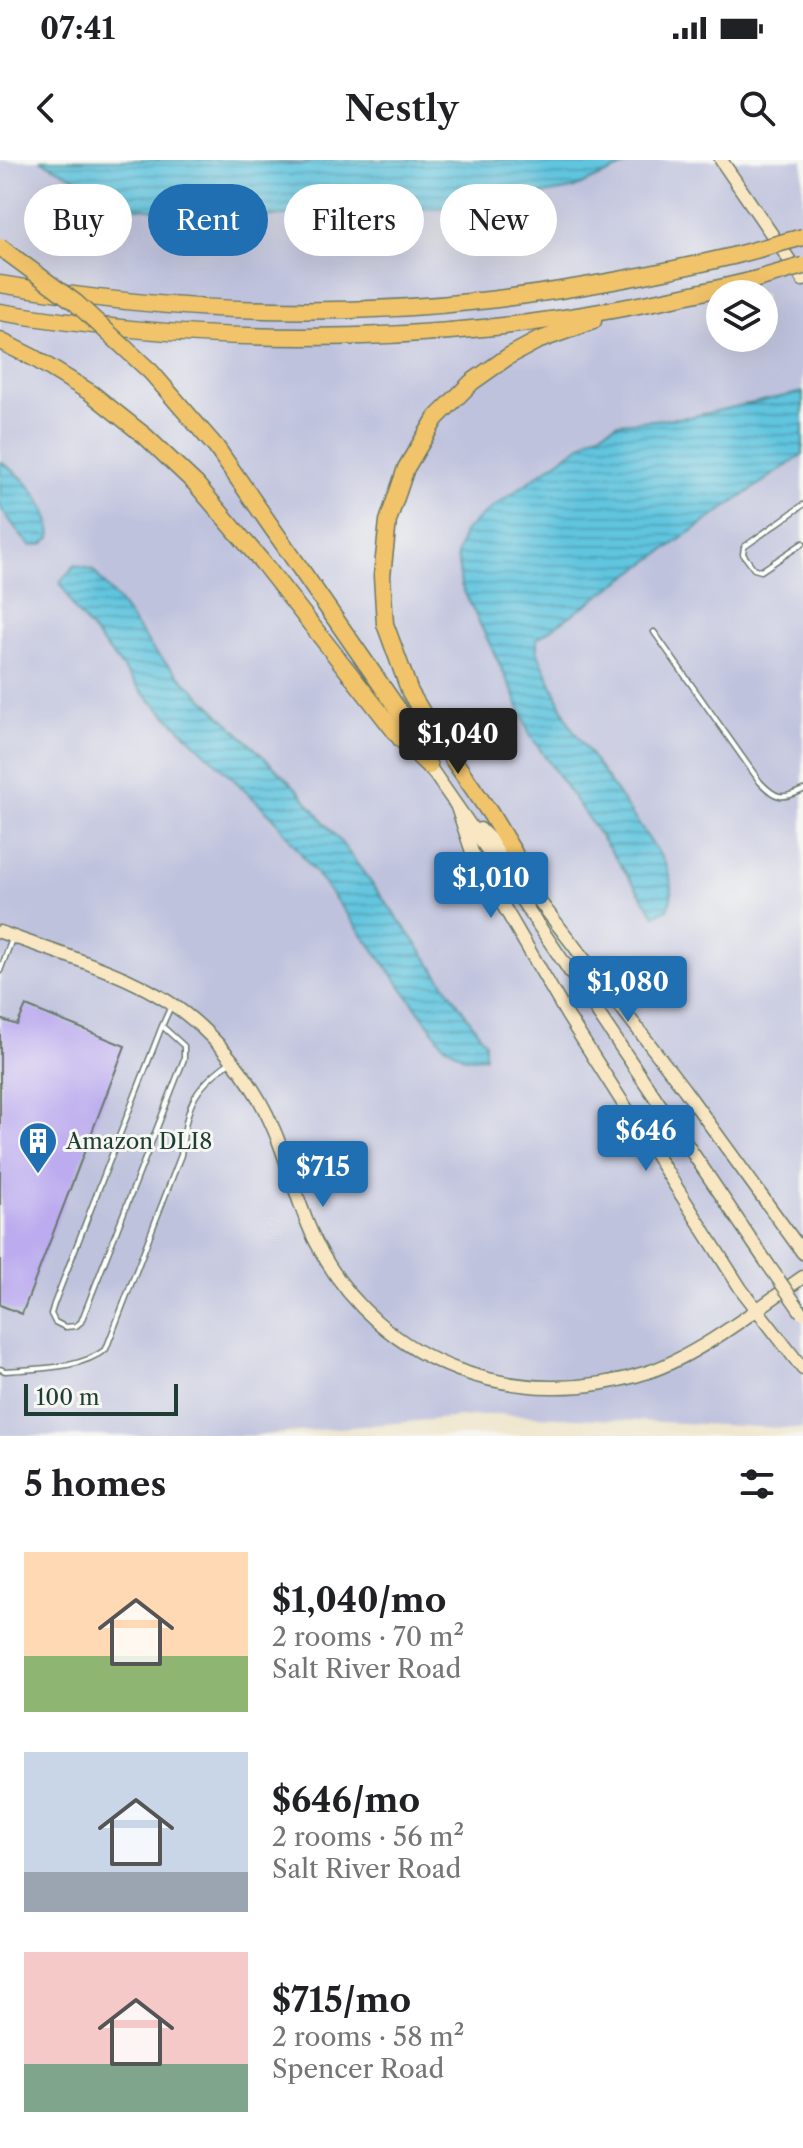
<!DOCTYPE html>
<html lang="en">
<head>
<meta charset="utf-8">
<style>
  :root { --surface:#fff; --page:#f6f6f6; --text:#202124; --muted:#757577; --accent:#1f6fb2 }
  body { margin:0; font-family:"Libre Caslon Text",serif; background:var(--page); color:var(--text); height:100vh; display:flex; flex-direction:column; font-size:30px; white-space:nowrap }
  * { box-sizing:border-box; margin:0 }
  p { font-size:26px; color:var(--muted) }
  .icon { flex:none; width:44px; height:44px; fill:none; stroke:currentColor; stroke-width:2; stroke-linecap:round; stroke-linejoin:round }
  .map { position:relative; height:1276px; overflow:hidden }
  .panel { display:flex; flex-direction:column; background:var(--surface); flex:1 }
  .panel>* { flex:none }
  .guide { position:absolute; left:24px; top:24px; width:756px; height:72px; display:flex; gap:16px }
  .controls { position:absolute; left:706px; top:120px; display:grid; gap:16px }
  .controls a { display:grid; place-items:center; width:72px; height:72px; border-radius:50%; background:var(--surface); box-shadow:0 8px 32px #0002; font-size:40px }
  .scale { position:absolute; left:24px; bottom:20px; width:154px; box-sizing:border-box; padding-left:8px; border:4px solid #1f3d34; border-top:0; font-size:22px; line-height:28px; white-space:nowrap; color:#1f3d34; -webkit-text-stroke:6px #f6f6f2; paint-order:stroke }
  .price { position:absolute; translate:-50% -68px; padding:0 18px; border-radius:8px; background:var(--accent); color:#fff; font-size:26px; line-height:52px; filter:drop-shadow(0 2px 4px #0008) }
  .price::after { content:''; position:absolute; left:50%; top:48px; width:24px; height:18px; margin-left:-12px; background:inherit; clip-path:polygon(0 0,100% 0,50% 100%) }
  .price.current { background:#222; color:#fff }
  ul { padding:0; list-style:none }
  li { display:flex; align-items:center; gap:24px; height:200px; padding:0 24px }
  li span { display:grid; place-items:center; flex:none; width:224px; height:160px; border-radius:0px; color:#555 }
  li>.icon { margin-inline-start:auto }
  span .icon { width:96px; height:96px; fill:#fffc; stroke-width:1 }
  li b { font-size:34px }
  h2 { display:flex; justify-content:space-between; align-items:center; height:96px; padding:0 24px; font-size:34px }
  .chip { padding:0 28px; border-radius:36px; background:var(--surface); box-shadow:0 8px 32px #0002; font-size:28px; line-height:72px }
  .chip.current { background:var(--accent); color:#fff }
  .status { display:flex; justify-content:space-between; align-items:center; height:56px; padding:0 40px; background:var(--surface); direction:ltr }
  .status svg { height:22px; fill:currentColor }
  header { display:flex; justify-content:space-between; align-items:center; height:104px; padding:0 24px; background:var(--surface); font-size:36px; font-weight:600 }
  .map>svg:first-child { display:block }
  .industrial { fill:#bfc2dd; fill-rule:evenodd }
  .water { fill:url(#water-rules); stroke:#40818a; stroke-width:2 }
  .building { fill:#bcabef }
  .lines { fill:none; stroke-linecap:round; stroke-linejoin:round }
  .lane-casing { stroke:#68786a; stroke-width:7 }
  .secondary-casing { stroke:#68786a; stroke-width:15 }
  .highway-casing { stroke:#68786a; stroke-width:19 }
  .lane { stroke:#fff; stroke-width:4 }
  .secondary { stroke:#f9e7c3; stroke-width:12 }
  .highway { stroke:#f1c36a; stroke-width:16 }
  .secondary-bridge-casing { stroke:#68786a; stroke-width:15; stroke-linecap:butt }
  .highway-bridge-casing { stroke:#68786a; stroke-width:19; stroke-linecap:butt }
  .secondary-bridge { stroke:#f9e7c3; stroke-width:12 }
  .highway-bridge { stroke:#f1c36a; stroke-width:16 }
  .labels { text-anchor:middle; stroke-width:6; stroke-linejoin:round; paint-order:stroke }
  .poi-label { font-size:22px; fill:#1f3d34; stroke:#f6f6f2; text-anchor:start }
</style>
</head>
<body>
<div class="status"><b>07:41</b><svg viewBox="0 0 49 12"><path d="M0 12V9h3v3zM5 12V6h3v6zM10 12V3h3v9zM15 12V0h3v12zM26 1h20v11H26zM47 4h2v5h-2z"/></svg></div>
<header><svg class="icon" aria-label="back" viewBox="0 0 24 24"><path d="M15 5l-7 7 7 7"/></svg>Nestly<svg class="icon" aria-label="search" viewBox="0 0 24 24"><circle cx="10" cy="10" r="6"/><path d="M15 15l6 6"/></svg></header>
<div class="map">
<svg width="803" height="1276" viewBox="0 0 803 1276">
  <defs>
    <pattern id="water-rules" width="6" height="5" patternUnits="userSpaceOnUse" patternTransform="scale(2)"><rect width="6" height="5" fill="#61c5df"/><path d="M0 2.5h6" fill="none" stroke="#4fa1b6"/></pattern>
  </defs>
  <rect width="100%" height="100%" fill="#f6f6f2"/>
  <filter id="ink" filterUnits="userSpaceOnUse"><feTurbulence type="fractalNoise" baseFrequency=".0125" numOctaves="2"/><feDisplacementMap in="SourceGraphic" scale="16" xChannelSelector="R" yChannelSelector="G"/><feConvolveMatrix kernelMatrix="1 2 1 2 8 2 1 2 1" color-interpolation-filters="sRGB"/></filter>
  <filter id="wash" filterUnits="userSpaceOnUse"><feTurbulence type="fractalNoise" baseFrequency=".006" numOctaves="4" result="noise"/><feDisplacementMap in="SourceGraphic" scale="32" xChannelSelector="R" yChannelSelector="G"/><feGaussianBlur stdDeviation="1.8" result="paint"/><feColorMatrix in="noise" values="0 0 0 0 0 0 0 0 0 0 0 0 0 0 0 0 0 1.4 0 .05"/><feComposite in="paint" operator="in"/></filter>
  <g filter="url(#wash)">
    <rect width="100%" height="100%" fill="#f0e7cf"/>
    <path class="industrial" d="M0,0h803v1269l-308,-15 -243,22h-252v-1250l2,-3 -2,-1zM720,134h44v44h-44z"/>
    <g class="water">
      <path d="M40,0h190l74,4 8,-4h326l-66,29 -89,16 -116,8 -135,5 -101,-11z"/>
      <path d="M803,232v62l-266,185v12l33,74 94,136c7,18 11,29 4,48l-13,6 -125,-180 -17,-43 -52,-107 -4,-31 7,-22 22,-20 106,-75 26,-14 71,-6z"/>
      <path d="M0,302c20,10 41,34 48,55 3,6 2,14 3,20l-8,7 -12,2 -8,-8 -23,-31z"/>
      <path d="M75,405l18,5 26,32 35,49 143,138 46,56 71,95 71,102v15l-20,1 -22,-14 -62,-85 -108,-142 -129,-123 -69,-84 -15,-28z"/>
    </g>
    <g id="blocks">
      <path class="building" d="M26,846l99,40 -103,268 -22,-9v-286l17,6z"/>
    </g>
  </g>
  <g filter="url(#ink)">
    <use href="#blocks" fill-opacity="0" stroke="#68786a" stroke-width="2"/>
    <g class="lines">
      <g class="lane-casing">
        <g id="lane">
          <path d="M803,345l-59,42 -1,7 11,15 7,2 42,-28"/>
          <path d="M654,472l106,150c16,17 22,18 43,8"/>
          <path d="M0,811l12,-32"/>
          <path d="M162,866l-108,278 -3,10 4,8 10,5 11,-1 5,-4 103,-263v-13l-22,-20 9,-20"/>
          <path d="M0,1209l5,2c33,-3 74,-1 101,-22l75,-194c6,-47 9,-65 49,-93"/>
        </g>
      </g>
      <g class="secondary-casing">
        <g id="secondary">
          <path d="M721,0l82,120"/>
          <path d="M429,606l75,108 263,389"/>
          <path d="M457,647l15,45 95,163 174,274 62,80"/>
          <path d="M480,669l17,17 187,243 119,164"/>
          <path d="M0,772c67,25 148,45 201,95 31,29 57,64 73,103 16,37 24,78 43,114 63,123 203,170 331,128 51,-17 110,-64 155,-95"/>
        </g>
      </g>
      <g class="highway-casing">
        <g id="highway">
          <path d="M0,124c161,27 327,35 489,16 82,-10 163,-25 244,-44"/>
          <path d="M0,152c163,27 330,32 494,15 86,-9 172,-26 256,-46"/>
          <path d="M0,181l34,17 57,35 54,43 51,48 67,79 138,176 28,27"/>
          <path d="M151,212l65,75 197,284 12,27"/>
          <path d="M526,724l-12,-31 -24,-40 -58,-84 -22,-37 -25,-68 -3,-48 6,-55 18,-53 30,-50 36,-36 37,-26 28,-15 56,-20"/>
        </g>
      </g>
      <use href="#lane" class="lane"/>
      <use href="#secondary" class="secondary"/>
      <use href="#highway" class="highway"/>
      <g class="secondary-bridge-casing">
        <path id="secondary-bridge" d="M767,1103l35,50"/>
      </g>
      <g class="highway-bridge-casing">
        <g id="highway-bridge">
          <path d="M0,87l76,56 75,69"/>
          <path d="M733,96l70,-19"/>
          <path d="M750,121l53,-15"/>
        </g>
      </g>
      <use href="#secondary-bridge" class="secondary-bridge"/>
      <use href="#highway-bridge" class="highway-bridge"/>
    </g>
  </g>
  <defs>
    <g id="building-pin" transform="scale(2)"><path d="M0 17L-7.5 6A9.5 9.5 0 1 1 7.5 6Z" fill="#1f6fb2" stroke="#f6f6f2"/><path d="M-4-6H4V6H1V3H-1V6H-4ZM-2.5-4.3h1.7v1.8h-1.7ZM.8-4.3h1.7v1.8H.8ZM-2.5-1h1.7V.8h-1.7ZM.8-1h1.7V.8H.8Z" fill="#fff"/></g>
  </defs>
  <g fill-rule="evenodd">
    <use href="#building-pin" x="38" y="981"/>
  </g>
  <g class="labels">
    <g class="poi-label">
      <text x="66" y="989">Amazon DLI8</text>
    </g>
  </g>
</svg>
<div class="controls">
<a><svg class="icon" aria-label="layers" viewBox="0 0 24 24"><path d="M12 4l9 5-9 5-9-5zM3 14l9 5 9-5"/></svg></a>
</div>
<div class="scale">100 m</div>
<b class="price current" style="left:458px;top:616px">$1,040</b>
<b class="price" style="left:491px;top:760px">$1,010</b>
<b class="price" style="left:628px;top:864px">$1,080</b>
<b class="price" style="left:646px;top:1013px">$646</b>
<b class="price" style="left:323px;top:1049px">$715</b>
<div class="guide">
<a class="chip">Buy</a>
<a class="chip current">Rent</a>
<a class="chip">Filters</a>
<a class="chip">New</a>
</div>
</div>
<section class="panel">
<h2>5 homes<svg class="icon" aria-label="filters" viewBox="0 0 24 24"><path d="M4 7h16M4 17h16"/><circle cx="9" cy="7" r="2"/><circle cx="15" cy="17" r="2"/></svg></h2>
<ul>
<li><span style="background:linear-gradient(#ffd9b3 65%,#8fb573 0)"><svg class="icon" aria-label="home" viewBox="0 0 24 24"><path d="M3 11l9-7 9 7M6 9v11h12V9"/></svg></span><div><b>$1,040/mo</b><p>2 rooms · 70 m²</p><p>Salt River Road</p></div></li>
<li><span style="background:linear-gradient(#c9d6e8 75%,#9aa5b1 0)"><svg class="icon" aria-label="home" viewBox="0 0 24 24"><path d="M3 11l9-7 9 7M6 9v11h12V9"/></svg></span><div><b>$646/mo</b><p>2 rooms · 56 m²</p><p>Salt River Road</p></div></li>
<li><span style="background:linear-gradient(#f6c9c9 70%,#7fa58c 0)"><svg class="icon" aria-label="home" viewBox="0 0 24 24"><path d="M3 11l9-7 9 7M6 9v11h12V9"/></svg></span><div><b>$715/mo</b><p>2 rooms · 58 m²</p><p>Spencer Road</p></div></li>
</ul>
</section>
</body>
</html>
